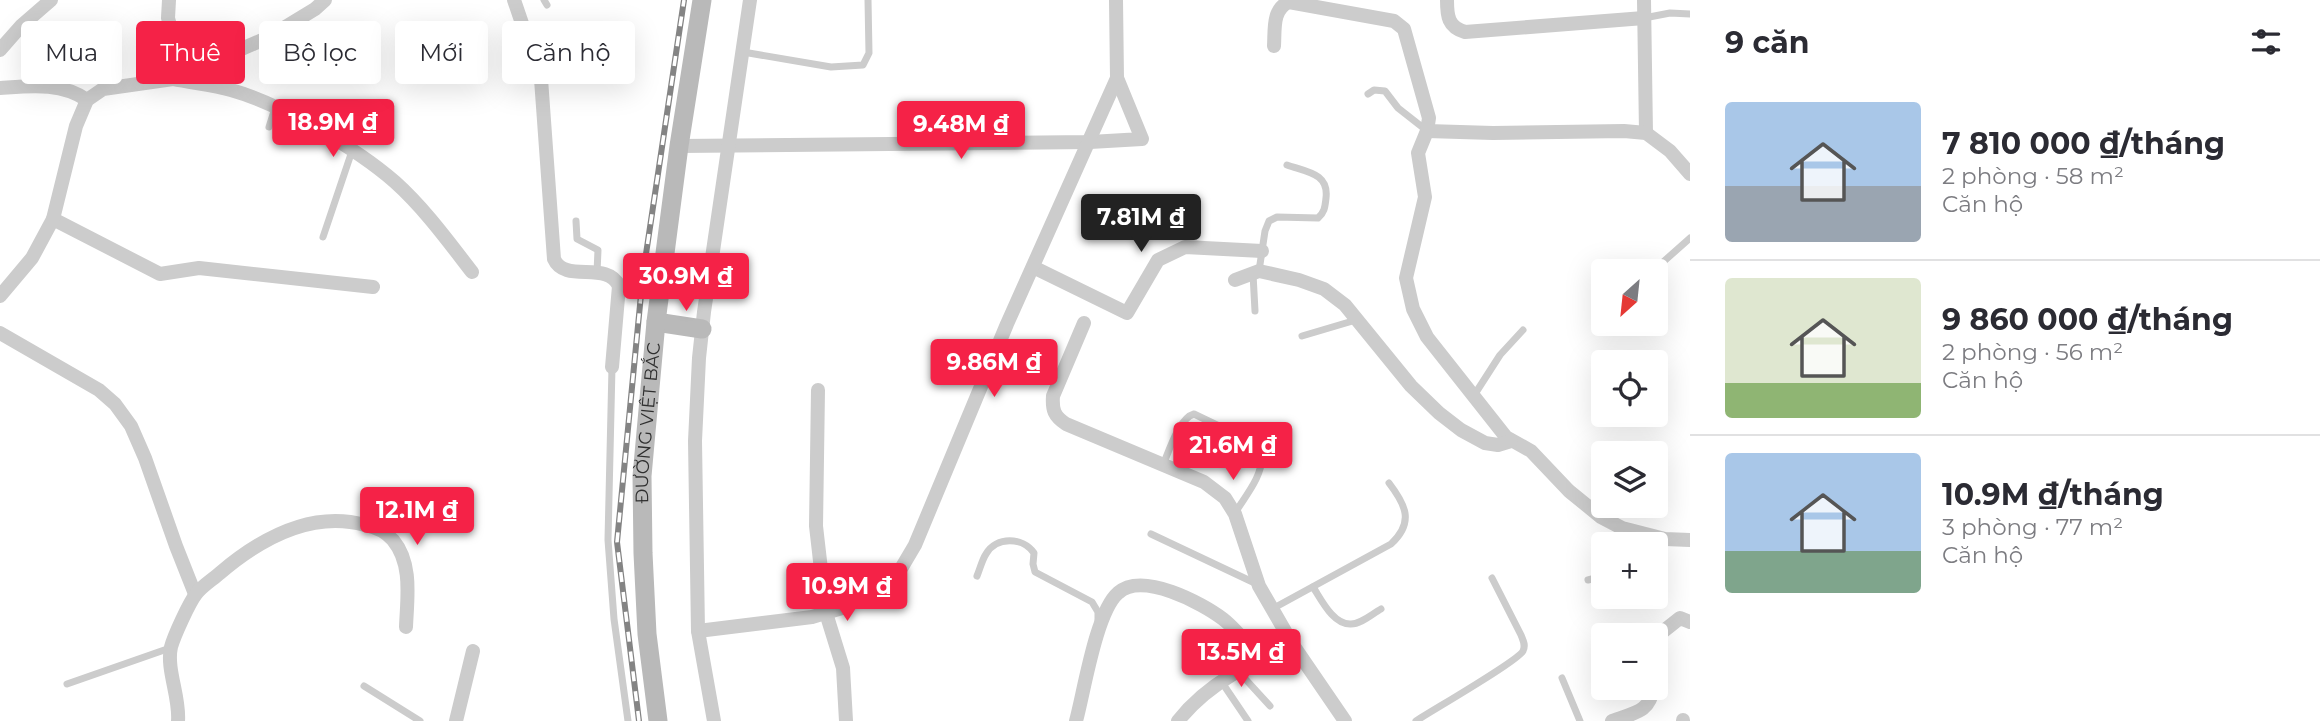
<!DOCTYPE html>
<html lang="vi">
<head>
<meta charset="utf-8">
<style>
  :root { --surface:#fff; --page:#f7f7f7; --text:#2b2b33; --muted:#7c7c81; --line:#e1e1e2; --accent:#f52247 }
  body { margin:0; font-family:Montserrat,sans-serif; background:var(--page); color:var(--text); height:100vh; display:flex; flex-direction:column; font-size:26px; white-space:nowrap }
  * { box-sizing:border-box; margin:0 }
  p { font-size:23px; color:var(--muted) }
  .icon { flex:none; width:38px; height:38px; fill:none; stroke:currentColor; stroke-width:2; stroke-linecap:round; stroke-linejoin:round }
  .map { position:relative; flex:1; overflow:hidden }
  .details { display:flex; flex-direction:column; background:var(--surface); width:630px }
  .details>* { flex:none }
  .hud { position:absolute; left:21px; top:21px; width:665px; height:63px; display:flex; gap:14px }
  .needle { width:46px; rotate:207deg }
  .tools { position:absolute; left:1591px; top:259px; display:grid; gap:14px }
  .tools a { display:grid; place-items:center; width:77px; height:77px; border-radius:7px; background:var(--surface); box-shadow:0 7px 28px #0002; font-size:35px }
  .price { position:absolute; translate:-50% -60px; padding:0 16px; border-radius:7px; background:var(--accent); color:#fff; font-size:23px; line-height:46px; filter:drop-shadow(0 2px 4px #0008) }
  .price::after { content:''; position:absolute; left:50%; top:42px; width:21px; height:16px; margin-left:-10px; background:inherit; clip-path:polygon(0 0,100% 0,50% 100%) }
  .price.current { background:#222; color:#fff }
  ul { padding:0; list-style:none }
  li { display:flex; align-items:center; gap:21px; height:175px; padding:0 35px }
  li+li { border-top:2px solid var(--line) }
  li span { display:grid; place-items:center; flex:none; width:196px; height:140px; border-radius:7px; color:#555 }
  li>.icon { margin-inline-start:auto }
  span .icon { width:84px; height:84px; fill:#fffc; stroke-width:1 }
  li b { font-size:30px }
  h2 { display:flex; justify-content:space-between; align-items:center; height:84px; padding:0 35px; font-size:30px }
  .chip { padding:0 24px; border-radius:7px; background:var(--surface); box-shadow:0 7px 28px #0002; font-size:24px; line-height:63px }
  .chip.current { background:var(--accent); color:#fff }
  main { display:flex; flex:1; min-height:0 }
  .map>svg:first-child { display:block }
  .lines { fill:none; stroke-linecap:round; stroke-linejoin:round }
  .service { stroke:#ccc; stroke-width:7 }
  .minor { stroke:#ccc; stroke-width:14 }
  .secondary { stroke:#b9b9b9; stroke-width:19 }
  .rail-casing { stroke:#848484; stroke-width:6 }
  .rail { stroke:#fff; stroke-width:3.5; stroke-dasharray:10; stroke-linecap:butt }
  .labels { text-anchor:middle; stroke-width:7; stroke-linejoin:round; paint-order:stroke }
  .street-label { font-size:18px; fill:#2f2f2f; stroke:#fff }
</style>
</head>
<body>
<main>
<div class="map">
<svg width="1690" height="721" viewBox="0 0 1690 721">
  <rect width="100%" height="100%" fill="#fff"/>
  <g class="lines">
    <g class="service">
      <path d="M544,0l3,5"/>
      <path d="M1644,18l26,-5 20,1"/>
      <path d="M743,52l88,15 32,-2 6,-12 -1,-53"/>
      <path d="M1368,94l6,-4 11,1 13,17 28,22"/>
      <path d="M269,127l6,-19"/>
      <path d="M576,221l1,18 21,11 -1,22"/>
      <path d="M323,237l29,-86"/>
      <path d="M1259,271l6,-40 4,-10 8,-4 41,1c7,-6 7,-12 8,-20 3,-25 -20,-26 -39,-33"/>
      <path d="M1653,271l37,-33"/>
      <path d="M1253,274l2,37"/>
      <path d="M1302,336l54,-16"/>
      <path d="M612,367l-4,173 6,79 14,102"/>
      <path d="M1473,397l27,-42 23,-25"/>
      <path d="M1163,465c6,-14 16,-47 31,-51l50,24 18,16c1,22 -16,41 -27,59"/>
      <path d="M1151,534l108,51"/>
      <path d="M1656,546l12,-4"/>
      <path d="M977,576c3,-7 5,-16 9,-22 10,-18 37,-17 48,-1l-1,11 2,8 57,30 6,10v8"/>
      <path d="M1588,580l15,-4"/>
      <path d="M1313,587c8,12 20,38 38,37 10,0 21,-10 30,-15"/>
      <path d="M1272,609l119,-65c24,-22 14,-40 -2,-61"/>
      <path d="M1238,671l32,35"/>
      <path d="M1562,678l18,43"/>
      <path d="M1221,681l27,40"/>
      <path d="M67,684l103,-36"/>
      <path d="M364,686l56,35"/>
      <path d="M1416,721c15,-10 102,-60 107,-70 3,-6 0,-11 -2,-16l-29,-57"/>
    </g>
    <g class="minor">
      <path d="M169,0l-1,18 15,55"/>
      <path d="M514,0l27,79 13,180c11,25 53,1 65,27l-7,81"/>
      <path d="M1447,0c0,16 1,27 18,32l179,-14"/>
      <path d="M1644,0l2,133"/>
      <path d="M1274,46c1,-16 -2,-37 15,-44l105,19 10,8 25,89 -2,13 -9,22 7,44 -19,81 7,31 14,28 79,100 25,14 38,40 32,26 21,11 43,11 25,1"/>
      <path d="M0,50l21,-24 30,-26"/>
      <path d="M173,79c19,4 40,6 58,11 50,14 125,58 164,92 29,26 53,59 77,90"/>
      <path d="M0,88c30,-2 61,-6 87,12"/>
      <path d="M1427,131l66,2 131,-2 22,2 24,18 20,23"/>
      <path d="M679,146l411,-4 52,-3 -25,-61"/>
      <path d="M53,219l107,55 39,-6 174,19"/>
      <path d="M1033,267l94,46 31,-53 27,-13 77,4"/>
      <path d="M1235,280l24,-9 40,9 25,9 21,16 66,81 28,27 22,17 24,13 13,2 13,-4"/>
      <path d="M0,296l32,-38 21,-39 23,-93 11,-26 16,-11 70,-10 96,-42 46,-28 10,-9"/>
      <path d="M1084,323l-31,73c-1,14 1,20 13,28l138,58 21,16 10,16 24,72 34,59 52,76"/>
      <path d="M0,333l99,57 16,14 16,22 14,32 31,88 19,48"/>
      <path d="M818,390l-2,136 10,87 17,55 3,53"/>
      <path d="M698,631l114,-14 30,-9 48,-28 12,-13 13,-22 92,-221 110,-246 -1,-78"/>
      <path d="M1656,637l24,-19 10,4"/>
      <path d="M1683,720v1"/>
      <path d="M178,721c2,-24 -12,-52 -7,-74 3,-11 18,-44 25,-53 6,-8 16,-14 24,-21 40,-34 91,-63 145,-48 10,2 21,7 28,15 20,24 14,59 13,87"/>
      <path d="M456,721l17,-70"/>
      <path d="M714,721l-16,-90 -3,-190 4,-83 5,-46 46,-312"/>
      <path d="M1076,721c8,-29 20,-109 42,-128 24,-22 84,10 105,26 14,11 25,26 37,40"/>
      <path d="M1178,721c30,-38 72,-58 115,-76"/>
      <path d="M1612,721c21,-8 38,-8 41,-33"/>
    </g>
    <g class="secondary">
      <path d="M656,322l46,7"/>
      <path id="s1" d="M658,721l-11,-87 -4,-81 -1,-77 14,-154 23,-176 23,-146"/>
    </g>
    <g class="rail-casing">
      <path id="rail" d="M639,721l-22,-179 26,-268 41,-274"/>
    </g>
    <use href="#rail" class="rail"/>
  </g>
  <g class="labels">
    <g class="street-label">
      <text dy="6" stroke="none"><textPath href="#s1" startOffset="299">ĐƯỜNG VIỆT BẮC</textPath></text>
    </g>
  </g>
</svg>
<div class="tools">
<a><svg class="needle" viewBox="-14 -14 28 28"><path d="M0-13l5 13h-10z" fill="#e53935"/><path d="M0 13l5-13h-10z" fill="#7c7c81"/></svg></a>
<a><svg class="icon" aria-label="locate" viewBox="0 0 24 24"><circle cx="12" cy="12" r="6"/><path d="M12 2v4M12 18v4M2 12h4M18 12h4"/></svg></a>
<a><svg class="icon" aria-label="layers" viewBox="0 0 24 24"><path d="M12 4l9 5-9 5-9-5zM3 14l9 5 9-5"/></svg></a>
<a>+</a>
<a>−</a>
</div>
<b class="price" style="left:333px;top:159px">18.9M ₫</b>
<b class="price" style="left:961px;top:161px">9.48M ₫</b>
<b class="price current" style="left:1141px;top:254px">7.81M ₫</b>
<b class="price" style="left:686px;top:313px">30.9M ₫</b>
<b class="price" style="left:994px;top:399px">9.86M ₫</b>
<b class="price" style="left:1233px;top:482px">21.6M ₫</b>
<b class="price" style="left:417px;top:547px">12.1M ₫</b>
<b class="price" style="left:847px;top:623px">10.9M ₫</b>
<b class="price" style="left:1241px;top:689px">13.5M ₫</b>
<div class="hud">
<a class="chip">Mua</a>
<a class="chip current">Thuê</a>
<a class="chip">Bộ lọc</a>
<a class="chip">Mới</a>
<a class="chip">Căn hộ</a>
</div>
</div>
<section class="details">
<h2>9 căn<svg class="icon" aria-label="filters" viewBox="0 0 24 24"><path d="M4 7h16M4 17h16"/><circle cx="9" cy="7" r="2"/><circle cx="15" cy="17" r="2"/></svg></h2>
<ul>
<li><span style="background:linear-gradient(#a9c7e8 60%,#9aa5b1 0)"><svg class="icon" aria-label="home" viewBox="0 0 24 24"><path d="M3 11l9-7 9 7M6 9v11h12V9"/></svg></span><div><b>7 810 000 ₫/tháng</b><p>2 phòng · 58 m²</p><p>Căn hộ</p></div></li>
<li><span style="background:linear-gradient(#dfe7d0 75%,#8fb573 0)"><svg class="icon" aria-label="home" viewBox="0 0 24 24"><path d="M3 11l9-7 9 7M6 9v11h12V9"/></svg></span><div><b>9 860 000 ₫/tháng</b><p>2 phòng · 56 m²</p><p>Căn hộ</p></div></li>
<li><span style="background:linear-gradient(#a9c7e8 70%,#7fa58c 0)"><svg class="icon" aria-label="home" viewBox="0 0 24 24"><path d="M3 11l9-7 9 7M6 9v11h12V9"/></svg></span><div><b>10.9M ₫/tháng</b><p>3 phòng · 77 m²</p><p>Căn hộ</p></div></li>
</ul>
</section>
</main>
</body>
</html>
